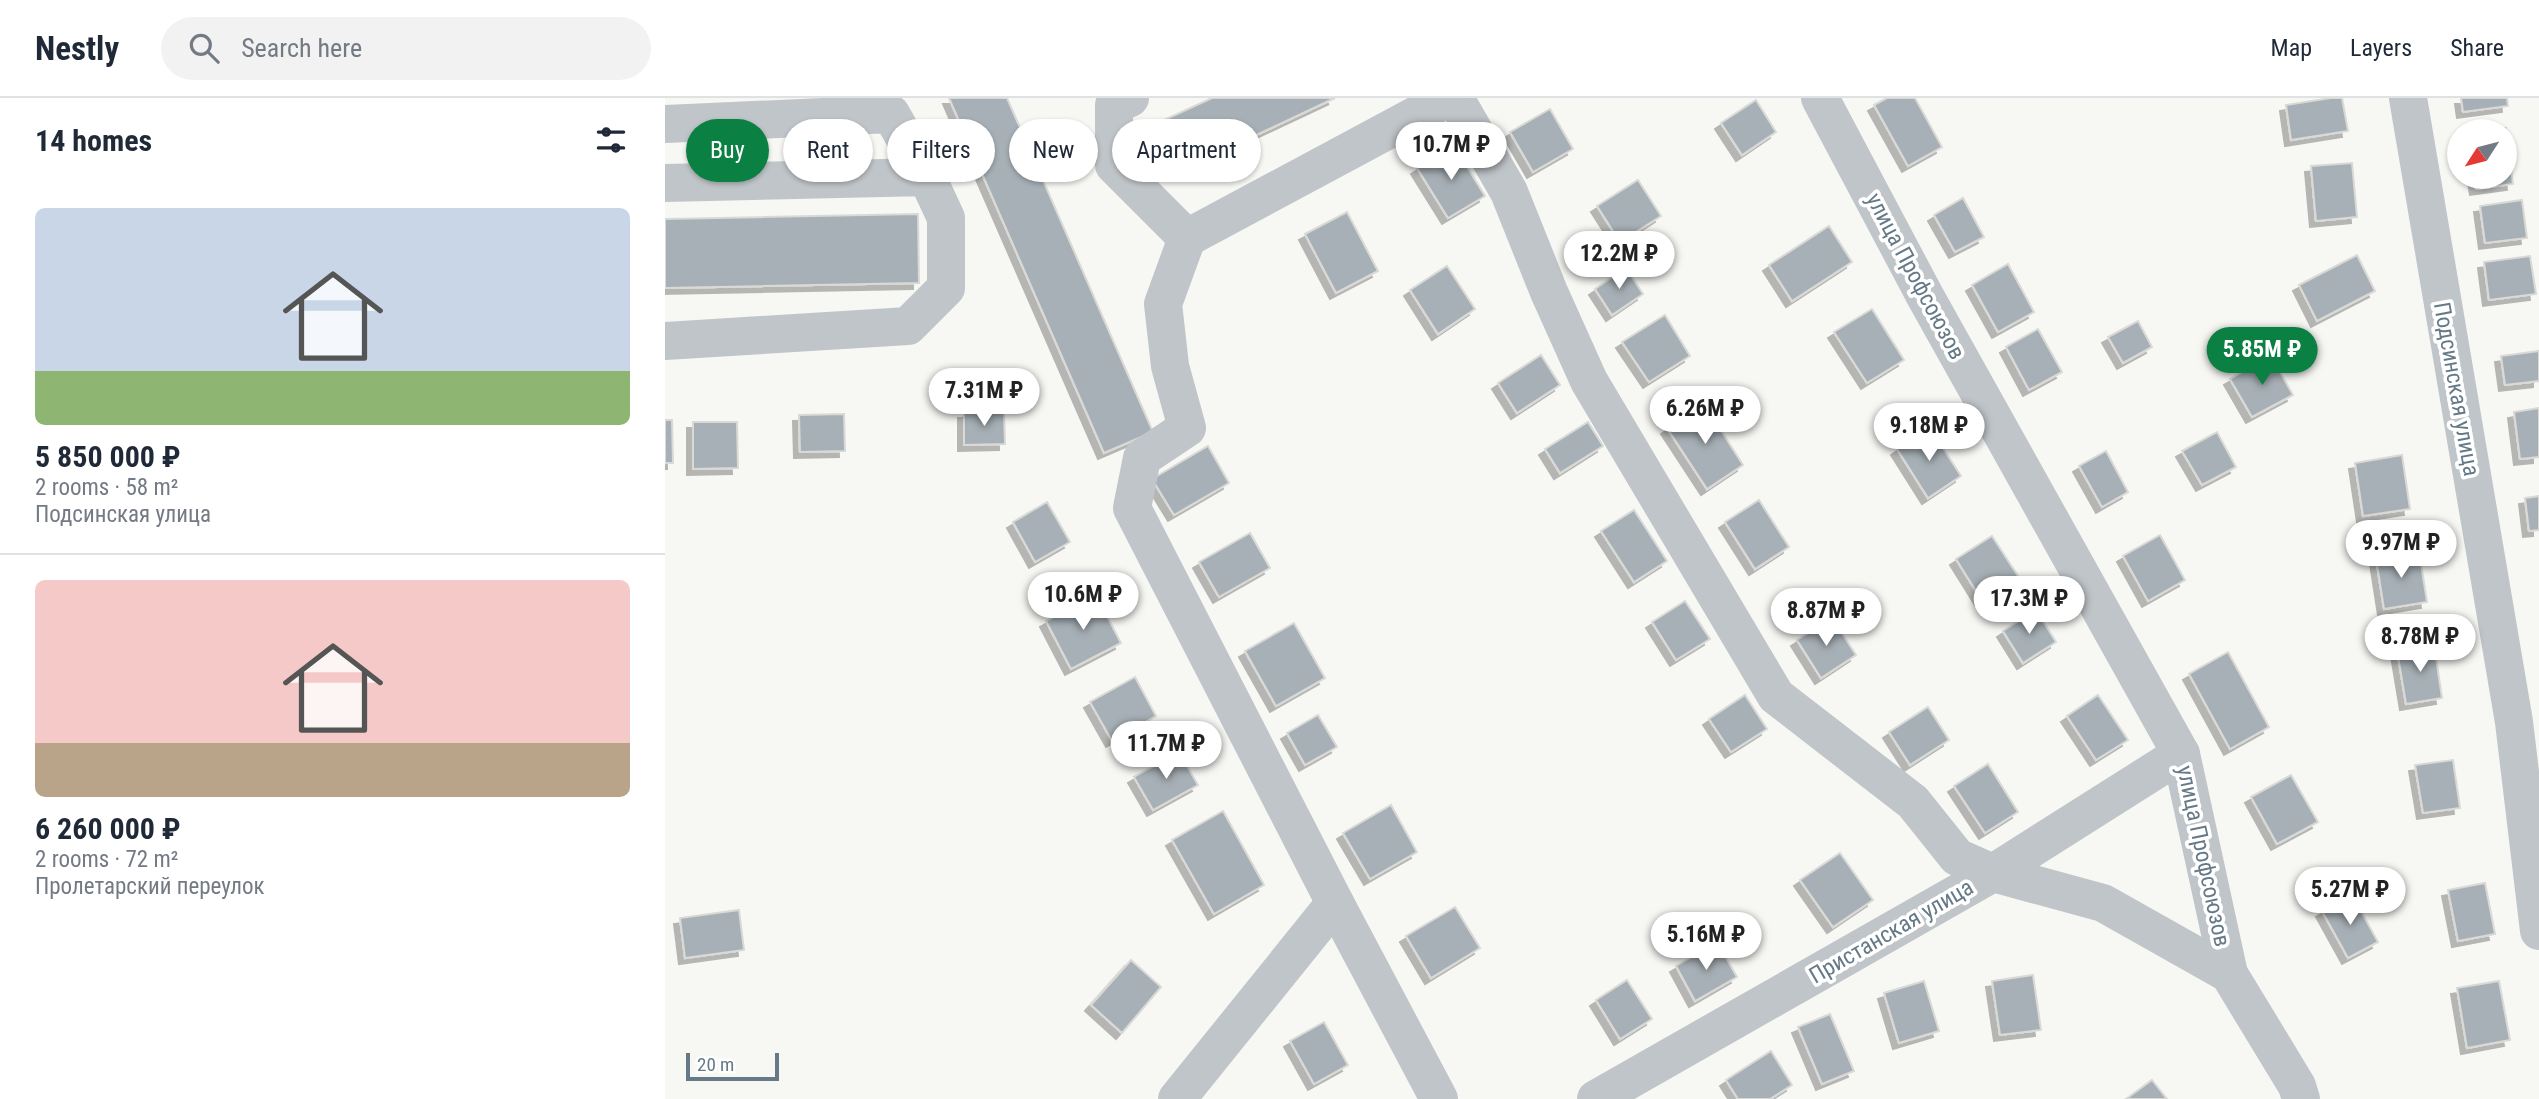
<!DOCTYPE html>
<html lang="en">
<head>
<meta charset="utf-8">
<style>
  :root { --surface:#fff; --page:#f2f2f3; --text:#1f2937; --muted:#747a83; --line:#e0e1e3; --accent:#0b8043 }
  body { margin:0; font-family:"Roboto Condensed",sans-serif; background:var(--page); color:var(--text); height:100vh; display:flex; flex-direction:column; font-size:26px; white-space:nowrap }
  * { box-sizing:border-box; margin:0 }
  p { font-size:23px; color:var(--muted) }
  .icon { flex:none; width:38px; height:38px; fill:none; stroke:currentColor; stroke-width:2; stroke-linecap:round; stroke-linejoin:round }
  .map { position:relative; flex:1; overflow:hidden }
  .sheet { display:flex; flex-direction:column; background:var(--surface); width:665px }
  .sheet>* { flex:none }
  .top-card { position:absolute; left:21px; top:21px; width:665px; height:63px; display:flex; gap:14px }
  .needle { width:46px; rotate:234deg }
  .fabs { position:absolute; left:1782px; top:21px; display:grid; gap:14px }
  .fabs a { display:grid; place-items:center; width:70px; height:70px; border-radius:50%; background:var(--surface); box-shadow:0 2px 5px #0004; font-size:35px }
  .scale { position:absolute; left:21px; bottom:18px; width:93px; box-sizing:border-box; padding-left:7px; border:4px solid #657986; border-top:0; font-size:19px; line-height:24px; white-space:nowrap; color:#657986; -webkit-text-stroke:5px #fff; paint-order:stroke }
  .price { position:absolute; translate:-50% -60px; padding:0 16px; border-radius:24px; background:#fff; color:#222; font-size:23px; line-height:46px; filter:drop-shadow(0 2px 4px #0008) }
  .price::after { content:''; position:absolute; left:50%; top:42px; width:21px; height:16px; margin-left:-10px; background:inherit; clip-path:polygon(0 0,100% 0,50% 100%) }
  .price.current { background:var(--accent); color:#fff }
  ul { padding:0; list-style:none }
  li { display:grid; align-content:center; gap:14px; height:371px; padding:0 35px }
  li+li { border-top:2px solid var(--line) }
  li span { display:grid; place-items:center; height:217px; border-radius:10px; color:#555 }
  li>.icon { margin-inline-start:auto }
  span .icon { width:126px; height:126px; fill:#fffc; stroke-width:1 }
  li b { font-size:30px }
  h2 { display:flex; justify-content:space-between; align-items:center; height:84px; padding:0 35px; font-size:30px }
  .pill { padding:0 24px; border-radius:32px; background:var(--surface); box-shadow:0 2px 5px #0004; font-size:24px; line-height:63px }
  .pill.current { background:var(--accent); color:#fff }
  header { display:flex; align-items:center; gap:42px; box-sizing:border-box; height:98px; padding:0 35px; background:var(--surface); border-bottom:2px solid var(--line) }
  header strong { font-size:33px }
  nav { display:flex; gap:38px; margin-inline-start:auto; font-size:24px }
  .search { width:490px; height:63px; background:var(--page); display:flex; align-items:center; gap:18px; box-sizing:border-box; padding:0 24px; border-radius:38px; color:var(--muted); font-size:26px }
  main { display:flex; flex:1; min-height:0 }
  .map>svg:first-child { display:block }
  .building { fill:#a7b0b6; stroke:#d9d9d6; stroke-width:2; filter:url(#shadow) }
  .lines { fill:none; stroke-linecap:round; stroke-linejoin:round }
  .minor { stroke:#c0c5c9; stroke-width:38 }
  .labels { text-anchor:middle; stroke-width:7; stroke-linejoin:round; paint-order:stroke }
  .street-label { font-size:23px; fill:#657986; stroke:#fff }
</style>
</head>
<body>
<header>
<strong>Nestly</strong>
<div class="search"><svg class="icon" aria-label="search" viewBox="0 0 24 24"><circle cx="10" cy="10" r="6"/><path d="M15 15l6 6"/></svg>Search here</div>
<nav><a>Map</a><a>Layers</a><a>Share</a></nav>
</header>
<main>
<section class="sheet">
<h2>14 homes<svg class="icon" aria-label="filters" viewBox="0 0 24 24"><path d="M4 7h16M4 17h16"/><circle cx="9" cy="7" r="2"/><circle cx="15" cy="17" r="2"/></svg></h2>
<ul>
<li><span style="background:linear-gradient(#c9d6e8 75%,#8fb573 0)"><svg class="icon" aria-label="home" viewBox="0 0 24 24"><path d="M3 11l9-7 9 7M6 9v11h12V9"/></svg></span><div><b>5 850 000 ₽</b><p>2 rooms · 58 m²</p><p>Подсинская улица</p></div></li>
<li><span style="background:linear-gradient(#f6c9c9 75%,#b9a48a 0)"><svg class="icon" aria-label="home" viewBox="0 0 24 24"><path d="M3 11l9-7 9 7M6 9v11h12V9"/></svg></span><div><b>6 260 000 ₽</b><p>2 rooms · 72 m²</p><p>Пролетарский переулок</p></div></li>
</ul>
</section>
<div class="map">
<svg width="1874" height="1001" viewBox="0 0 1874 1001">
  <defs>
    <filter id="shadow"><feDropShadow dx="-6" dy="6" stdDeviation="0" flood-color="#0004"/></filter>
  </defs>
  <rect width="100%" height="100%" fill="#f7f7f4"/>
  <g class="building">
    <path d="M284,0h58l146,334 -49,21z"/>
    <path d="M547,0h123l-149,70 -22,-48z"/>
    <path d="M1222,0h28l27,49 -34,19 -34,-61z"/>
    <path d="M1666,0h11l6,33 -57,9 -5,-35z"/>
    <path d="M1796,0h46l1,8 -45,6z"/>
    <path d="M1091,2l20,32 -34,23 -21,-32z"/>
    <path d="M885,11l23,40 -40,23 -23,-40z"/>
    <path d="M1841,30l7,56 -37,5 -2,-12h30v-46h-26z"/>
    <path d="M789,48l31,50 -37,22 -31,-50z"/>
    <path d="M1687,65l5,54 -41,4 -5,-55z"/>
    <path d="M973,82l23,36 -41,26 -23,-36z"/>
    <path d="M1298,100l21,39 -29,15 -21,-37z"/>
    <path d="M1857,102l5,38 -42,5 -5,-37z"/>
    <path d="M682,114l31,59 -42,22 -31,-59z"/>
    <path d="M253,116l1,69 -254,5v-69z"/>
    <path d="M1164,128l23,36 -60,39 -23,-36z"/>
    <path d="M1692,157l18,36 -58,30 -18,-36z"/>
    <path d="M1865,158l6,38 -47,6 -5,-38z"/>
    <path d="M1343,166l26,48 -36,20 -26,-47z"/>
    <path d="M782,168l28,43 -37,25 -28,-44z"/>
    <path d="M961,170l17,26 -31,21 -17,-26z"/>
    <path d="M1207,211l32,51 -37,23 -33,-51z"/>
    <path d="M1000,217l25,41 -41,26 -27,-40z"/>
    <path d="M1473,223l14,26 -29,16 -15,-26z"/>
    <path d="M1373,231l24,43 -33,18 -23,-43z"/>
    <path d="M1874,253v30l-34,4 -4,-29z"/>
    <path d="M876,257l19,30 -43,28 -19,-30z"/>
    <path d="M1606,258l22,39 -41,22 -22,-38z"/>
    <path d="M1039,306l39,61 -36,24 -40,-61z"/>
    <path d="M1874,310v49l-19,2 -6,-47z"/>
    <path d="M339,313l1,33 -41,1v-33z"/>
    <path d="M179,316l1,37 -45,1 -1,-37z"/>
    <path d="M0,322h7l1,43h-8z"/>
    <path d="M28,324h44l1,46 -45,1z"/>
    <path d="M923,324l15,24 -43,27 -15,-24z"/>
    <path d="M1265,330l31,48 -33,22 -31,-49z"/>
    <path d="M1552,334l19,35 -34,18 -20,-34z"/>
    <path d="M543,348l21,37 -55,32 -22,-36z"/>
    <path d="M1441,353l22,41 -26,15 -23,-41z"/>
    <path d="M1737,357l8,54 -47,7 -8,-53z"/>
    <path d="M1874,398v34l-10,1 -4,-33z"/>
    <path d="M1094,402l30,47 -34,22 -30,-47z"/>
    <path d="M382,404l23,40 -35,20 -22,-40z"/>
    <path d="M969,412l33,51 -33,21 -33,-51z"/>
    <path d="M585,435l20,35 -51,29 -20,-35z"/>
    <path d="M1495,437l25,45 -37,21 -25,-45z"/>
    <path d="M1327,438l26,40 -37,23 -25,-40z"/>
    <path d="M1754,453l8,51 -43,7 -8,-51z"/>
    <path d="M431,497l25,48 -50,26 -25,-48z"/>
    <path d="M1020,503l25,38 -34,21 -24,-38z"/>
    <path d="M1371,512l20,32 -33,21 -20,-32z"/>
    <path d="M1167,520l24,37 -35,23 -24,-38z"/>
    <path d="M629,525l31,55 -49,28 -31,-55z"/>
    <path d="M1769,546l8,54 -36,6 -9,-54z"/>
    <path d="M1563,554l41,75 -39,22 -41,-75z"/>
    <path d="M470,579l21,39 -44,25 -22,-39z"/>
    <path d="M1080,597l22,34 -36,23 -22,-33z"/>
    <path d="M1433,597l30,45 -32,20 -29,-44z"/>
    <path d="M1263,609l21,33 -39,25 -21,-33z"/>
    <path d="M653,617l19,32 -32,18 -18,-32z"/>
    <path d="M514,654l19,33 -45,25 -19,-33z"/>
    <path d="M1788,662l7,48 -37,5 -8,-48z"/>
    <path d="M1323,666l30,48 -33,21 -31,-47z"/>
    <path d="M1626,677l27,47 -41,22 -26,-47z"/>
    <path d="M726,707l26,47 -47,27 -27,-46z"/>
    <path d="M558,713l41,74 -50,29 -42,-74z"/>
    <path d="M1175,755l33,47 -40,27 -33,-47z"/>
    <path d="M1820,785l10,51 -37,7 -10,-51z"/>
    <path d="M1687,797l26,47 -30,16 -26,-47z"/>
    <path d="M790,809l25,41 -49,30 -25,-42z"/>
    <path d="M74,812l5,40 -59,8 -5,-40z"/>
    <path d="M1052,844l20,35 -42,24 -19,-35z"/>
    <path d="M466,862l30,27 -39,46 -31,-28z"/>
    <path d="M1368,877l8,55 -41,5 -8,-54z"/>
    <path d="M962,882l25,39 -32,20 -24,-39z"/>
    <path d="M1259,883l15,50 -40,12 -15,-50z"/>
    <path d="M1834,883l11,59 -43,8 -10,-60z"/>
    <path d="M1165,916l24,57 -32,13 -24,-57z"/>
    <path d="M659,924l24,43 -34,19 -24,-43z"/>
    <path d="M1106,953l21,34 -22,14h-32l-12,-19z"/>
    <path d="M1487,982l15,19h-41z"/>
  </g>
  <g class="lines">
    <g class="minor">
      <path d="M465,0l-16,7v60l73,73"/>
      <path d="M790,0l54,94 40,100 40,89 187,315 137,106 44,55 36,16 110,30 126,71"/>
      <path d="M1155,0l105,198 256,458 48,220 68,112 4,13"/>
      <path d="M1743,0l106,624 25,209"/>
      <path d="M0,26l226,-10 36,63"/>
      <path d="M0,85l262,-6 19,41v70l-38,38 -243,15"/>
      <path d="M522,140l-24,66 7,62 17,62 -45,30 -10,50 203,395 104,196"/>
      <path d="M522,140l261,-140"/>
      <path d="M512,1001l158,-196"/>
      <path d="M931,1001l397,-226 188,-119"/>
    </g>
  </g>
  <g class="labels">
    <g class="street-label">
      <text transform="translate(1251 178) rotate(62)" y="8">улица Профсоюзов</text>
      <text transform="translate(1792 291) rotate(80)" y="8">Подсинская улица</text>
      <text transform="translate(1539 758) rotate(78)" y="8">улица Профсоюзов</text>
      <text transform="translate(1226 833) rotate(-30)" y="8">Пристанская улица</text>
    </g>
  </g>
</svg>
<div class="fabs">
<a><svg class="needle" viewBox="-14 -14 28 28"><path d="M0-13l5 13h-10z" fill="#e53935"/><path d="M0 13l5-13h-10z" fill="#747a83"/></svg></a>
</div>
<div class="scale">20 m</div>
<b class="price" style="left:786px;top:84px">10.7M ₽</b>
<b class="price" style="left:954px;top:193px">12.2M ₽</b>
<b class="price current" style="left:1597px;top:289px">5.85M ₽</b>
<b class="price" style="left:319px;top:330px">7.31M ₽</b>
<b class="price" style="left:1040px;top:348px">6.26M ₽</b>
<b class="price" style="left:1264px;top:365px">9.18M ₽</b>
<b class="price" style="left:1736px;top:482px">9.97M ₽</b>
<b class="price" style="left:418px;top:534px">10.6M ₽</b>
<b class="price" style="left:1364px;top:538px">17.3M ₽</b>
<b class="price" style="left:1161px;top:550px">8.87M ₽</b>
<b class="price" style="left:1755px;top:576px">8.78M ₽</b>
<b class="price" style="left:501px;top:683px">11.7M ₽</b>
<b class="price" style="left:1685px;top:829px">5.27M ₽</b>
<b class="price" style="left:1041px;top:874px">5.16M ₽</b>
<div class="top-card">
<a class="pill current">Buy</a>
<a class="pill">Rent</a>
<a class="pill">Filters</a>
<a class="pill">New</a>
<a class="pill">Apartment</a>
</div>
</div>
</main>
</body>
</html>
